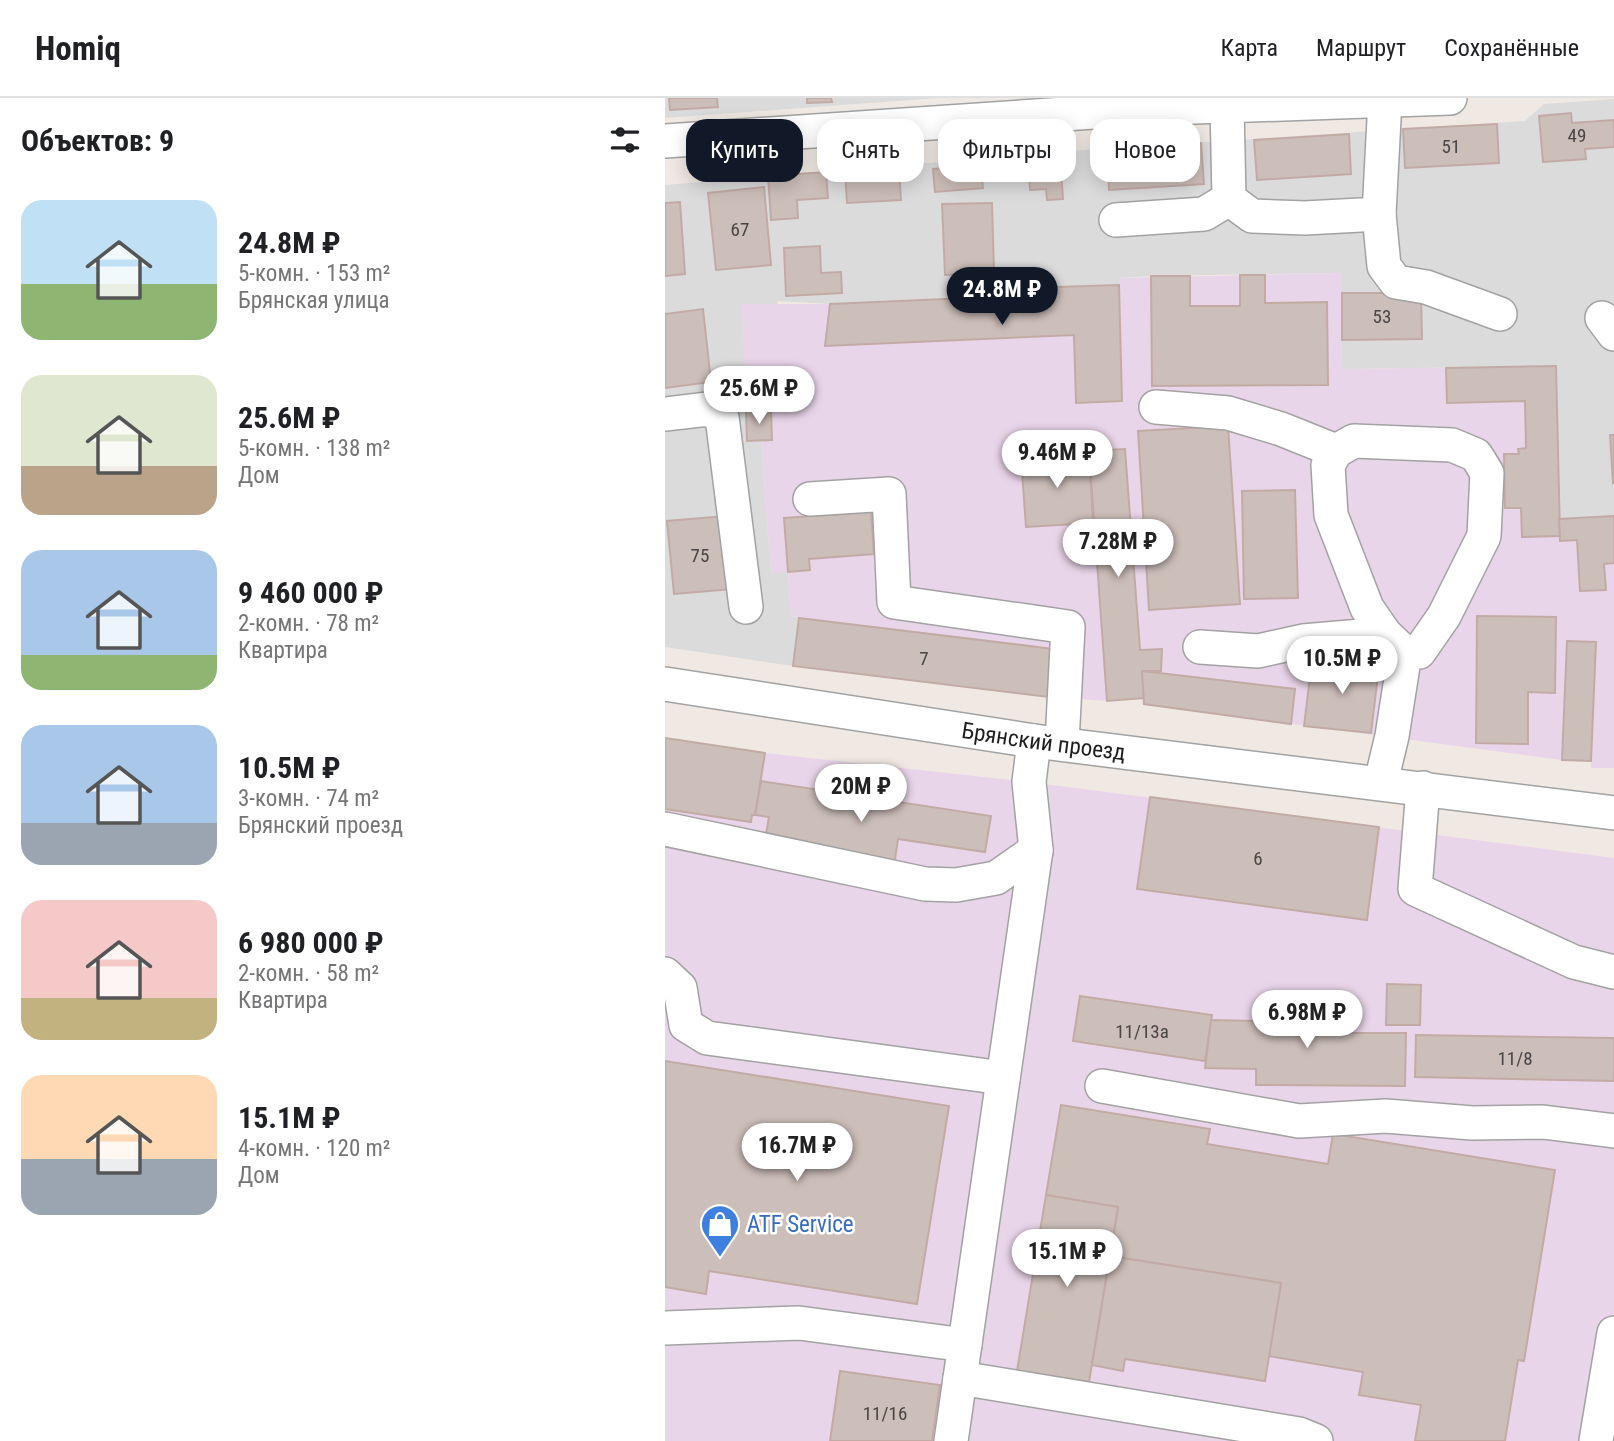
<!DOCTYPE html>
<html lang="ru">
<head>
<meta charset="utf-8">
<style>
  :root { --surface:#fff; --page:#f2f2f2; --text:#202124; --muted:#757577; --line:#e0e0e0; --accent:#111827 }
  body { margin:0; font-family:"Roboto Condensed",sans-serif; background:var(--page); color:var(--text); height:100vh; display:flex; flex-direction:column; font-size:26px; white-space:nowrap }
  * { box-sizing:border-box; margin:0 }
  p { font-size:23px; color:var(--muted) }
  .icon { flex:none; width:38px; height:38px; fill:none; stroke:currentColor; stroke-width:2; stroke-linecap:round; stroke-linejoin:round }
  .map { position:relative; flex:1; overflow:hidden }
  .drawer { display:flex; flex-direction:column; background:var(--surface); width:665px }
  .drawer>* { flex:none }
  .hud { position:absolute; left:21px; top:21px; width:665px; height:63px; display:flex; gap:14px }
  .price { position:absolute; translate:-50% -60px; padding:0 16px; border-radius:24px; background:#fff; color:#222; font-size:23px; line-height:46px; filter:drop-shadow(0 2px 4px #0008) }
  .price::after { content:''; position:absolute; left:50%; top:42px; width:21px; height:16px; margin-left:-10px; background:inherit; clip-path:polygon(0 0,100% 0,50% 100%) }
  .price.on { background:var(--accent); color:#fff }
  ul { padding:0; list-style:none }
  li { display:flex; align-items:center; gap:21px; height:175px; padding:0 21px }
  li span { display:grid; place-items:center; flex:none; width:196px; height:140px; border-radius:21px; color:#555 }
  li>.icon { margin-inline-start:auto }
  span .icon { width:84px; height:84px; fill:#fffc; stroke-width:1 }
  li b { font-size:30px }
  h2 { display:flex; justify-content:space-between; align-items:center; height:84px; padding:0 21px; font-size:30px }
  .tag { padding:0 24px; border-radius:21px; background:var(--surface); box-shadow:0 4px 18px #0003; font-size:24px; line-height:63px }
  .tag.on { background:var(--accent); color:#fff }
  header { display:flex; align-items:center; gap:42px; box-sizing:border-box; height:98px; padding:0 35px; background:var(--surface); border-bottom:2px solid var(--line) }
  header strong { font-size:33px }
  nav { display:flex; gap:38px; margin-inline-start:auto; font-size:24px }
  main { display:flex; flex:1; min-height:0 }
  .map>svg:first-child { display:block }
  .residential { fill:#dcdbdb }
  .industrial { fill:#e9d5e9 }
  .building { fill:#ccbeb9; stroke:#c2aba5; stroke-width:2 }
  .lines { fill:none; stroke-linecap:round; stroke-linejoin:round }
  .minor-casing { stroke:#a2a2a2; stroke-width:36 }
  .minor { stroke:#fff; stroke-width:33 }
  .labels { text-anchor:middle; stroke-width:5; stroke-linejoin:round; paint-order:stroke }
  .number-label { font-size:19px; fill:#4a4645 }
  .street-label { font-size:23px; fill:#1e1e1e; stroke:#fff }
  .shop-label { font-size:23px; fill:#366cbe; stroke:#fff; text-anchor:start }
</style>
</head>
<body>
<header>
<strong>Homiq</strong>
<nav><a>Карта</a><a>Маршрут</a><a>Сохранённые</a></nav>
</header>
<main>
<section class="drawer">
<h2>Объектов: 9<svg class="icon" aria-label="filters" viewBox="0 0 24 24"><path d="M4 7h16M4 17h16"/><circle cx="9" cy="7" r="2"/><circle cx="15" cy="17" r="2"/></svg></h2>
<ul>
<li><span style="background:linear-gradient(#bfe0f5 60%,#8fb573 0)"><svg class="icon" aria-label="home" viewBox="0 0 24 24"><path d="M3 11l9-7 9 7M6 9v11h12V9"/></svg></span><div><b>24.8M ₽</b><p>5-комн. · 153 m²</p><p>Брянская улица</p></div></li>
<li><span style="background:linear-gradient(#dfe7d0 65%,#b9a48a 0)"><svg class="icon" aria-label="home" viewBox="0 0 24 24"><path d="M3 11l9-7 9 7M6 9v11h12V9"/></svg></span><div><b>25.6M ₽</b><p>5-комн. · 138 m²</p><p>Дом</p></div></li>
<li><span style="background:linear-gradient(#a9c7e8 75%,#8fb573 0)"><svg class="icon" aria-label="home" viewBox="0 0 24 24"><path d="M3 11l9-7 9 7M6 9v11h12V9"/></svg></span><div><b>9 460 000 ₽</b><p>2-комн. · 78 m²</p><p>Квартира</p></div></li>
<li><span style="background:linear-gradient(#a9c7e8 70%,#9aa5b1 0)"><svg class="icon" aria-label="home" viewBox="0 0 24 24"><path d="M3 11l9-7 9 7M6 9v11h12V9"/></svg></span><div><b>10.5M ₽</b><p>3-комн. · 74 m²</p><p>Брянский проезд</p></div></li>
<li><span style="background:linear-gradient(#f6c9c9 70%,#c2b280 0)"><svg class="icon" aria-label="home" viewBox="0 0 24 24"><path d="M3 11l9-7 9 7M6 9v11h12V9"/></svg></span><div><b>6 980 000 ₽</b><p>2-комн. · 58 m²</p><p>Квартира</p></div></li>
<li><span style="background:linear-gradient(#ffd9b3 60%,#9aa5b1 0)"><svg class="icon" aria-label="home" viewBox="0 0 24 24"><path d="M3 11l9-7 9 7M6 9v11h12V9"/></svg></span><div><b>15.1M ₽</b><p>4-комн. · 120 m²</p><p>Дом</p></div></li>
</ul>
</section>
<div class="map">
<svg width="949" height="1343" viewBox="0 0 949 1343">
  <rect width="100%" height="100%" fill="#f0e9e3"/>
  <g class="residential">
    <path d="M0,0h273l-273,20z"/>
    <path d="M949,1v417l-55,3 -3,-153 -214,3 -1,-96 -190,3 -32,2v7l-127,4v8l-162,7 -52,-3 -32,109h25l1,30 -11,1 10,131h17l3,44 8,2 -6,48 -128,-19v-462l404,-34 456,-30 19,-17z"/>
  </g>
  <g class="industrial">
    <path d="M676,175l1,96 214,-3 3,153 55,-3v252h-23v-7l-30,-1 -417,-56 -1,-6 -36,3 -59,-4 -255,-31 6,-48 -8,-2 -3,-44 -17,1 -10,-132 11,-1 -1,-30 -25,1 -4,-107h88l161,-7v-8l128,-4v-7z"/>
    <path d="M0,640l100,15 264,29 585,76v583h-949z"/>
  </g>
  <g class="building">
    <path d="M4,0h48l1,9 -48,3z"/>
    <path d="M142,0h24l1,4 -25,1z"/>
    <path d="M906,15l1,10 42,-3v27l-29,2 1,10 -43,3 -4,-46z"/>
    <path d="M832,26l2,39 -94,5 -2,-39z"/>
    <path d="M684,36l2,40 -94,6 -3,-40z"/>
    <path d="M536,45l3,41 -95,6 -2,-41z"/>
    <path d="M395,60l3,41 -16,1 -1,-11 -16,1 -2,-29z"/>
    <path d="M315,61l3,29 -48,4 -2,-23 14,-1v-6z"/>
    <path d="M234,71l2,31 -54,3 -2,-31z"/>
    <path d="M161,74l2,26 -31,2 1,18 -27,2 -3,-44z"/>
    <path d="M99,89l7,78 -55,5 -8,-77z"/>
    <path d="M15,104l5,72 -20,2v-73z"/>
    <path d="M327,105l2,70 -49,2 -3,-71z"/>
    <path d="M155,148l1,27 20,-1 1,21 -56,3 -2,-48z"/>
    <path d="M575,177h25v28l62,-1 1,83 -176,1 -1,-110h39v30h50z"/>
    <path d="M454,187l3,116 -46,2 -2,-68 -249,11 5,-42 162,-7 -1,-8z"/>
    <path d="M677,195h79l1,46 -80,1z"/>
    <path d="M38,211l8,73 -46,6v-74z"/>
    <path d="M891,268l4,170 -38,1 -1,-29h-16l-1,-54h15l-1,-5 8,-1 -1,-47 -78,2 -1,-35z"/>
    <path d="M106,312l1,30 -25,1 -1,-30z"/>
    <path d="M563,328l12,178 -91,6 -11,-179z"/>
    <path d="M945,337h4v47l-1,1z"/>
    <path d="M460,351l15,201 22,-1 -1,22h-19l2,27 -37,3 -18,-250z"/>
    <path d="M424,356l4,69 -67,4 -5,-69z"/>
    <path d="M630,392l3,108 -54,1 -2,-108z"/>
    <path d="M206,414l3,42 -65,5 1,11 -22,2 -4,-54z"/>
    <path d="M60,418l7,73 -58,5 -7,-73z"/>
    <path d="M949,418v47l-10,1 2,26 -26,1 -3,-51 -17,1 -1,-22z"/>
    <path d="M812,518l79,1 -1,76 -27,-1v52l-52,-1z"/>
    <path d="M134,520l255,31 -6,48 -255,-31z"/>
    <path d="M902,543l29,1 -5,119 -29,-1z"/>
    <path d="M647,562l67,7 -8,66 -67,-7z"/>
    <path d="M477,573l153,18 -4,35 -147,-20z"/>
    <path d="M0,640l100,15 -10,62h-3l-1,7 -86,-13z"/>
    <path d="M96,683l230,35 -6,36 -87,-13 -4,27 -130,-20 5,-29 -14,-2z"/>
    <path d="M485,699l229,30 -12,93 -230,-31z"/>
    <path d="M722,886l34,1 -1,40h-34z"/>
    <path d="M415,898l132,19 -7,46 -132,-20z"/>
    <path d="M591,910l83,1v24h67l-1,53 -149,-1v-16l-51,-1 6,-48 45,1z"/>
    <path d="M751,937l198,3v43l-199,-4z"/>
    <path d="M0,963l284,45 -32,198 -208,-33 -3,23 -41,-7z"/>
    <path d="M396,1007l149,24 -3,15 121,20 5,-30 222,36 -31,191 -6,-1 -13,81h-90l6,-36 -62,-10 4,-23 -94,-16 12,-73 -171,-27 8,-49 -72,-12z"/>
    <path d="M381,1097l72,12 -29,175 -72,-11z"/>
    <path d="M445,1158l171,27 -16,98 -140,-22 -2,12 -31,-6z"/>
    <path d="M175,1273l100,14 -8,56h-102z"/>
  </g>
  <g class="lines">
    <g class="minor-casing">
      <g id="minor">
        <path d="M562,8l2,93 23,17 53,2 74,-4 6,-114"/>
        <path d="M0,43l474,-32 311,-11"/>
        <path d="M714,116l5,52 12,16 30,5 74,27"/>
        <path d="M451,122l88,-6 25,-15"/>
        <path d="M937,220l12,16"/>
        <path d="M491,309l72,6 53,16 55,22"/>
        <path d="M0,316l43,-5 14,8 24,190"/>
        <path d="M145,401l79,-5 5,108 174,25 -6,116"/>
        <path d="M535,549l58,4 45,-10 82,-7"/>
        <path id="s1" d="M0,586l369,57 580,72"/>
        <path d="M716,684l11,-46 13,-83 14,-1 25,-36 40,-80 3,-63 -11,-18 -24,-10 -98,-4 -18,10 -8,14 3,50 36,93 18,26 20,19"/>
        <path d="M758,690l-8,101 159,73 40,10"/>
        <path d="M0,731l260,55 31,1 40,-7 40,-28 -7,-68 5,-41"/>
        <path d="M0,876l15,14 6,37 21,13 296,40"/>
        <path d="M437,988l197,35 87,-5 86,7 71,-1 71,9"/>
        <path d="M0,1230l134,-5 166,22"/>
        <path d="M295,1280l339,56 17,7"/>
        <path d="M286,1343l85,-591"/>
        <path d="M931,1343l18,-108"/>
      </g>
    </g>
    <use href="#minor" class="minor"/>
  </g>
  <defs>
    <g id="shop-pin" transform="scale(2.0125)"><path d="M0 17L-7.5 6A9.5 9.5 0 1 1 7.5 6Z" fill="#3f7fe0" stroke="#fff"/><path d="M-5-2.5h2.3a2.7 3.5 0 0 1 5.4 0H5L5.5 6h-11ZM-1.5-2.5h3a1.5 2.3 0 0 0-3 0Z" fill="#fff"/></g>
  </defs>
  <g fill-rule="evenodd">
    <use href="#shop-pin" x="55" y="1126"/>
  </g>
  <g class="labels">
    <g class="number-label">
      <text x="912" y="44">49</text>
      <text x="786" y="55">51</text>
      <text x="75" y="138">67</text>
      <text x="717" y="225">53</text>
      <text x="35" y="464">75</text>
      <text x="259" y="567">7</text>
      <text x="593" y="767">6</text>
      <text x="477" y="940">11/13а</text>
      <text x="850" y="967">11/8</text>
      <text x="220" y="1322">11/16</text>
    </g>
    <g class="street-label">
      <text dy="8" stroke="none"><textPath href="#s1" startOffset="383">Брянский проезд</textPath></text>
    </g>
    <g class="shop-label">
      <text x="82" y="1134">ATF Service</text>
    </g>
  </g>
</svg>
<b class="price on" style="left:337px;top:229px">24.8M ₽</b>
<b class="price" style="left:94px;top:328px">25.6M ₽</b>
<b class="price" style="left:392px;top:392px">9.46M ₽</b>
<b class="price" style="left:453px;top:481px">7.28M ₽</b>
<b class="price" style="left:677px;top:598px">10.5M ₽</b>
<b class="price" style="left:196px;top:726px">20M ₽</b>
<b class="price" style="left:642px;top:952px">6.98M ₽</b>
<b class="price" style="left:132px;top:1085px">16.7M ₽</b>
<b class="price" style="left:402px;top:1191px">15.1M ₽</b>
<div class="hud">
<a class="tag on">Купить</a>
<a class="tag">Снять</a>
<a class="tag">Фильтры</a>
<a class="tag">Новое</a>
</div>
</div>
</main>
</body>
</html>
